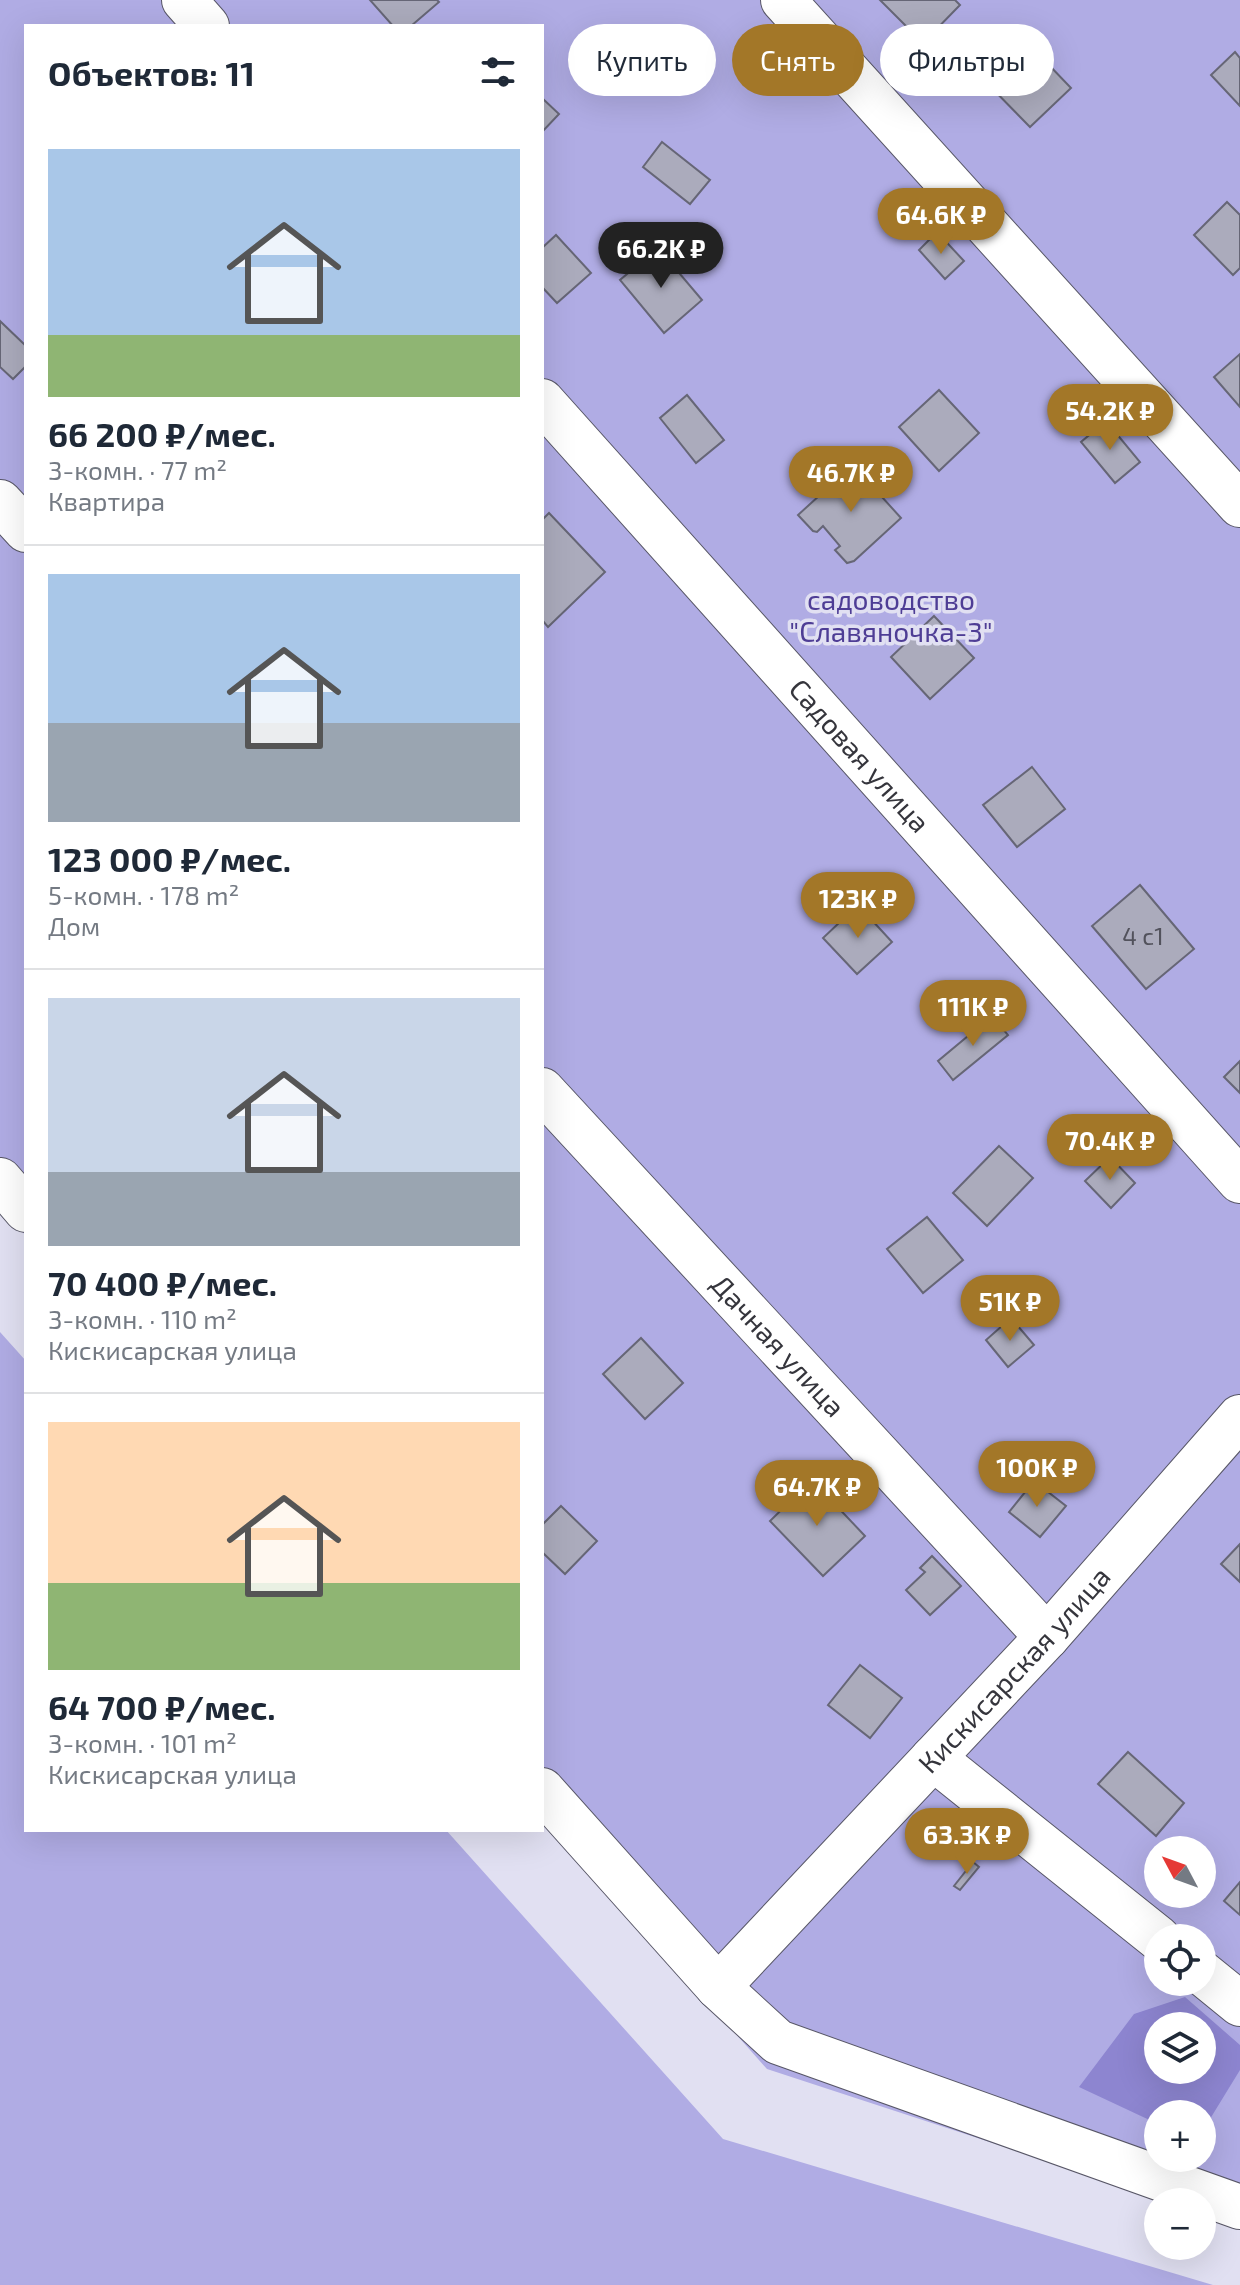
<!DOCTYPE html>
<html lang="ru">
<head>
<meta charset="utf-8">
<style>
  :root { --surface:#fff; --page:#f6f6f7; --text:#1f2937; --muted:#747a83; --line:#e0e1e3; --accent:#a37728 }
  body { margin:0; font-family:"Exo 2",sans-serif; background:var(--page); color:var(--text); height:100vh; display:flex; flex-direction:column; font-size:30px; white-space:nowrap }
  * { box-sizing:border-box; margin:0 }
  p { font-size:26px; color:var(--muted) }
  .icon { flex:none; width:44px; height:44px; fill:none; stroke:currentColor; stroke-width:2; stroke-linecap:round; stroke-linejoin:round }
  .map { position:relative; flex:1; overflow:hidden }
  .side { position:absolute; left:24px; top:24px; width:520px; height:1808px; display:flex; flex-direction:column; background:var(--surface); border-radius:0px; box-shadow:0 8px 32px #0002 }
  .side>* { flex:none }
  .hud { position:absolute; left:568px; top:24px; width:552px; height:72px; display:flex; gap:16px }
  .needle { width:52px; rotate:311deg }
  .controls { position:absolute; left:1144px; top:1836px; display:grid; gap:16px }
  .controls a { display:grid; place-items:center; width:72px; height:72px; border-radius:50%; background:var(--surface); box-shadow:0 8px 32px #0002; font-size:40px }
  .price { position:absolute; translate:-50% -68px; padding:0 18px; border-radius:28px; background:var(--accent); color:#fff; font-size:26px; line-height:52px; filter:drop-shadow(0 2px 4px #0008) }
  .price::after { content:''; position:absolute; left:50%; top:48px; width:24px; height:18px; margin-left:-12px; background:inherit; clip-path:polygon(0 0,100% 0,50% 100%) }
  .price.on { background:#222; color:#fff }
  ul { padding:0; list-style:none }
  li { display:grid; align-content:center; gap:16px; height:424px; padding:0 24px }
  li+li { border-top:2px solid var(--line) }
  li span { display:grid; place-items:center; height:248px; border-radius:0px; color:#555 }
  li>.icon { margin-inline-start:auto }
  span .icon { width:144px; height:144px; fill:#fffc; stroke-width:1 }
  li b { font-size:34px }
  h2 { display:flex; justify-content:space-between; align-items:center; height:96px; padding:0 24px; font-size:34px }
  .tag { padding:0 28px; border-radius:36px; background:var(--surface); box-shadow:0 8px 32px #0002; font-size:28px; line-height:72px }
  .tag.on { background:var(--accent); color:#fff }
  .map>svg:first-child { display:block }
  .green { fill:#b0ace4; fill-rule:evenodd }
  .water { fill:#8d85d0; fill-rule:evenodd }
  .building { fill:#ababbc; stroke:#666676; stroke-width:2 }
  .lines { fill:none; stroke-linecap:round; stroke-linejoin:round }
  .minor-casing { stroke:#585767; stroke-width:46 }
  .minor { stroke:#fff; stroke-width:44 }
  .labels { text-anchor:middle; stroke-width:7; stroke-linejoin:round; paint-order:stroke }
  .number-label { font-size:24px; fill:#52525c }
  .park-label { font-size:28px; fill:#4e3d95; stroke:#e1e0f2 }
  .street-label { font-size:28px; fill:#35353c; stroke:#e1e0f2 }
</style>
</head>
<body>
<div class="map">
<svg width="1240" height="2285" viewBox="0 0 1240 2285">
  <rect width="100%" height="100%" fill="#e1e0f2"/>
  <g class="green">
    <path d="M0,0h1240v2224l-473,-155 -225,-253v-1790h-516v1210l-26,-30zM1158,1850h44v44h-44zM1158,1938h44v44h-44zM1158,2026h44v44h-44zM1158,2114h44v44h-44z"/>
    <path d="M0,1332l26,29v469h420l277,309 490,146h-1213z"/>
  </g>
  <path class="water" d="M1185,1997l55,48v25l-38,62v-18h-44v10l-79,-37 55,-73zM1158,2026h44v44h-44z"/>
  <g class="building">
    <path d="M370,0h67l2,2 -28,24h-18z"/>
    <path d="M880,0h75l5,5 -37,38z"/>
    <path d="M1024,39l47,49 -41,39 -48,-49z"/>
    <path d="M1235,52l5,6v48l-29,-31z"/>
    <path d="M542,98l17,16 -17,18z"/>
    <path d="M662,142l48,38 -20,24 -47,-37z"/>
    <path d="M1227,202l13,13v53l-7,7 -39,-40z"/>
    <path d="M937,232l27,29 -19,18 -26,-29z"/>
    <path d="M556,235l35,38 -34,30 -15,-16v-39z"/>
    <path d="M658,248l44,52 -38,33 -44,-53z"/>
    <path d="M0,321l26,25v20l-13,13 -13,-12z"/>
    <path d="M1240,354v53l-26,-30z"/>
    <path d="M939,390l40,43 -40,38 -40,-44z"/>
    <path d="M687,395l37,45 -28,23 -36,-45z"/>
    <path d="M1106,421l34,41 -25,21 -34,-41z"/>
    <path d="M853,465l48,53 -47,43 -7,2 -12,-13 5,-4 -17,-20 -6,6 -4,-1 -15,-16z"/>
    <path d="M549,513l56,59 -57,55 -6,-7v-100z"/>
    <path d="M934,616l40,42 -44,41 -39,-42z"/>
    <path d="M1032,767l33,42 -48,38 -34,-42z"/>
    <path d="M1140,885l54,64 -48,40 -54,-63z"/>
    <path d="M858,905l34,37 -35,32 -34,-36z"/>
    <path d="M992,1016l16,19 -55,45 -15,-19z"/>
    <path d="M1240,1061v32l-16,-16z"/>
    <path d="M999,1146l34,32 -46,48 -34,-33z"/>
    <path d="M1110,1157l25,26 -24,25 -26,-27z"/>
    <path d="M927,1217l36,43 -40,33 -36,-44z"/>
    <path d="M1011,1318l23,27 -26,22 -22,-27z"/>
    <path d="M641,1338l42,45 -38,36 -42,-45z"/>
    <path d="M812,1480l53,56 -42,40 -53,-55z"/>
    <path d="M1034,1481l32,25 -26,31 -31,-25z"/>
    <path d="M561,1506l36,35 -32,33 -23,-22v-27z"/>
    <path d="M1240,1544v38l-19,-18z"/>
    <path d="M932,1556l29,30 -31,29 -24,-25 19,-18 -5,-4z"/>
    <path d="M860,1665l42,33 -32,40 -42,-33z"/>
    <path d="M1128,1752l56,51 -28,33 -58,-52z"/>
    <path d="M973,1862l6,5 -19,23 -6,-4z"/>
    <path d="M1240,1882v33l-16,-14z"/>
  </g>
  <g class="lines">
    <g class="minor-casing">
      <g id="minor">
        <path d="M184,0l23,26"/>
        <path d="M783,0l457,505"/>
        <path id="s1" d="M542,401l698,780"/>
        <path d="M0,502l26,28"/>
        <path id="s2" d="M542,1090l505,547"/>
        <path d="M0,1180l26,30"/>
        <path d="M933,1758l225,180"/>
        <path d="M542,1790l176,197 60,55 462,165"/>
        <path d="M1202,1973l38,31"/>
        <path id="s3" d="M718,1987l329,-350 193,-220"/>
      </g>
    </g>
    <use href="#minor" class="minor"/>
  </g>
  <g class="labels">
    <g class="number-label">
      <text x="1143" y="945">4 с1</text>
    </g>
    <g class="park-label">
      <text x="891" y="610">садоводство<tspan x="891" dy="32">"Славяночка-3"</tspan></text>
    </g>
    <g class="street-label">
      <text dy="10" stroke="none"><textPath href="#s1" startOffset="476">Садовая улица</textPath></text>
      <text dy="10" stroke="none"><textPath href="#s2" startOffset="348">Дачная улица</textPath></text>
      <text dy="10" stroke="none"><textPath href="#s3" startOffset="434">Кискисарская улица</textPath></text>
    </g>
  </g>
</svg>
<div class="controls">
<a><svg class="needle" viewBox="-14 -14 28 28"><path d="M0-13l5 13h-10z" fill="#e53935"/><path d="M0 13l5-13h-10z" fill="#747a83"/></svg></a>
<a><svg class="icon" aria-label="locate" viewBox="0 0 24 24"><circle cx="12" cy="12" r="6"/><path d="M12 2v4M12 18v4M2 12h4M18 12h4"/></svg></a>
<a><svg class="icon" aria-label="layers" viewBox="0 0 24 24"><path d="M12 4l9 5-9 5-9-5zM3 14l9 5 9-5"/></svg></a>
<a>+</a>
<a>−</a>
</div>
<b class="price" style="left:941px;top:256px">64.6K ₽</b>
<b class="price on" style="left:661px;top:290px">66.2K ₽</b>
<b class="price" style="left:1110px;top:452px">54.2K ₽</b>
<b class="price" style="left:851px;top:514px">46.7K ₽</b>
<b class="price" style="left:858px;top:940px">123K ₽</b>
<b class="price" style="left:973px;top:1048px">111K ₽</b>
<b class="price" style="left:1110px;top:1182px">70.4K ₽</b>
<b class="price" style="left:1010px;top:1343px">51K ₽</b>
<b class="price" style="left:1037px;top:1509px">100K ₽</b>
<b class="price" style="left:817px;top:1528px">64.7K ₽</b>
<b class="price" style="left:967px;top:1876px">63.3K ₽</b>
<div class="hud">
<a class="tag">Купить</a>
<a class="tag on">Снять</a>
<a class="tag">Фильтры</a>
</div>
<section class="side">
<h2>Объектов: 11<svg class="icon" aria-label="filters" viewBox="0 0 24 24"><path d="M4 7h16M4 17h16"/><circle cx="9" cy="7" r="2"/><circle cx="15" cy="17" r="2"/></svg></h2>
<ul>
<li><span style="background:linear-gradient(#a9c7e8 75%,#8fb573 0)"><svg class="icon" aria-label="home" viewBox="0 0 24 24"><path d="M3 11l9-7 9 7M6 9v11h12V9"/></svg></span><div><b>66 200 ₽/мес.</b><p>3-комн. · 77 m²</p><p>Квартира</p></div></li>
<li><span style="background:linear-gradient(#a9c7e8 60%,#9aa5b1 0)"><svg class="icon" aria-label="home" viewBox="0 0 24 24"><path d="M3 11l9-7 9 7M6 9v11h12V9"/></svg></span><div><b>123 000 ₽/мес.</b><p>5-комн. · 178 m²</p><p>Дом</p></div></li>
<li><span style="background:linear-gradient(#c9d6e8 70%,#9aa5b1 0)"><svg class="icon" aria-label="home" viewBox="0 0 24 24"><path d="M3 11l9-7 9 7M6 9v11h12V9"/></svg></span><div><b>70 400 ₽/мес.</b><p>3-комн. · 110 m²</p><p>Кискисарская улица</p></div></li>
<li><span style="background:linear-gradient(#ffd9b3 65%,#8fb573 0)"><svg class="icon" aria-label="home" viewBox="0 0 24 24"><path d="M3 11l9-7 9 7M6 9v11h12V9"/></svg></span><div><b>64 700 ₽/мес.</b><p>3-комн. · 101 m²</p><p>Кискисарская улица</p></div></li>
</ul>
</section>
</div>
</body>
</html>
